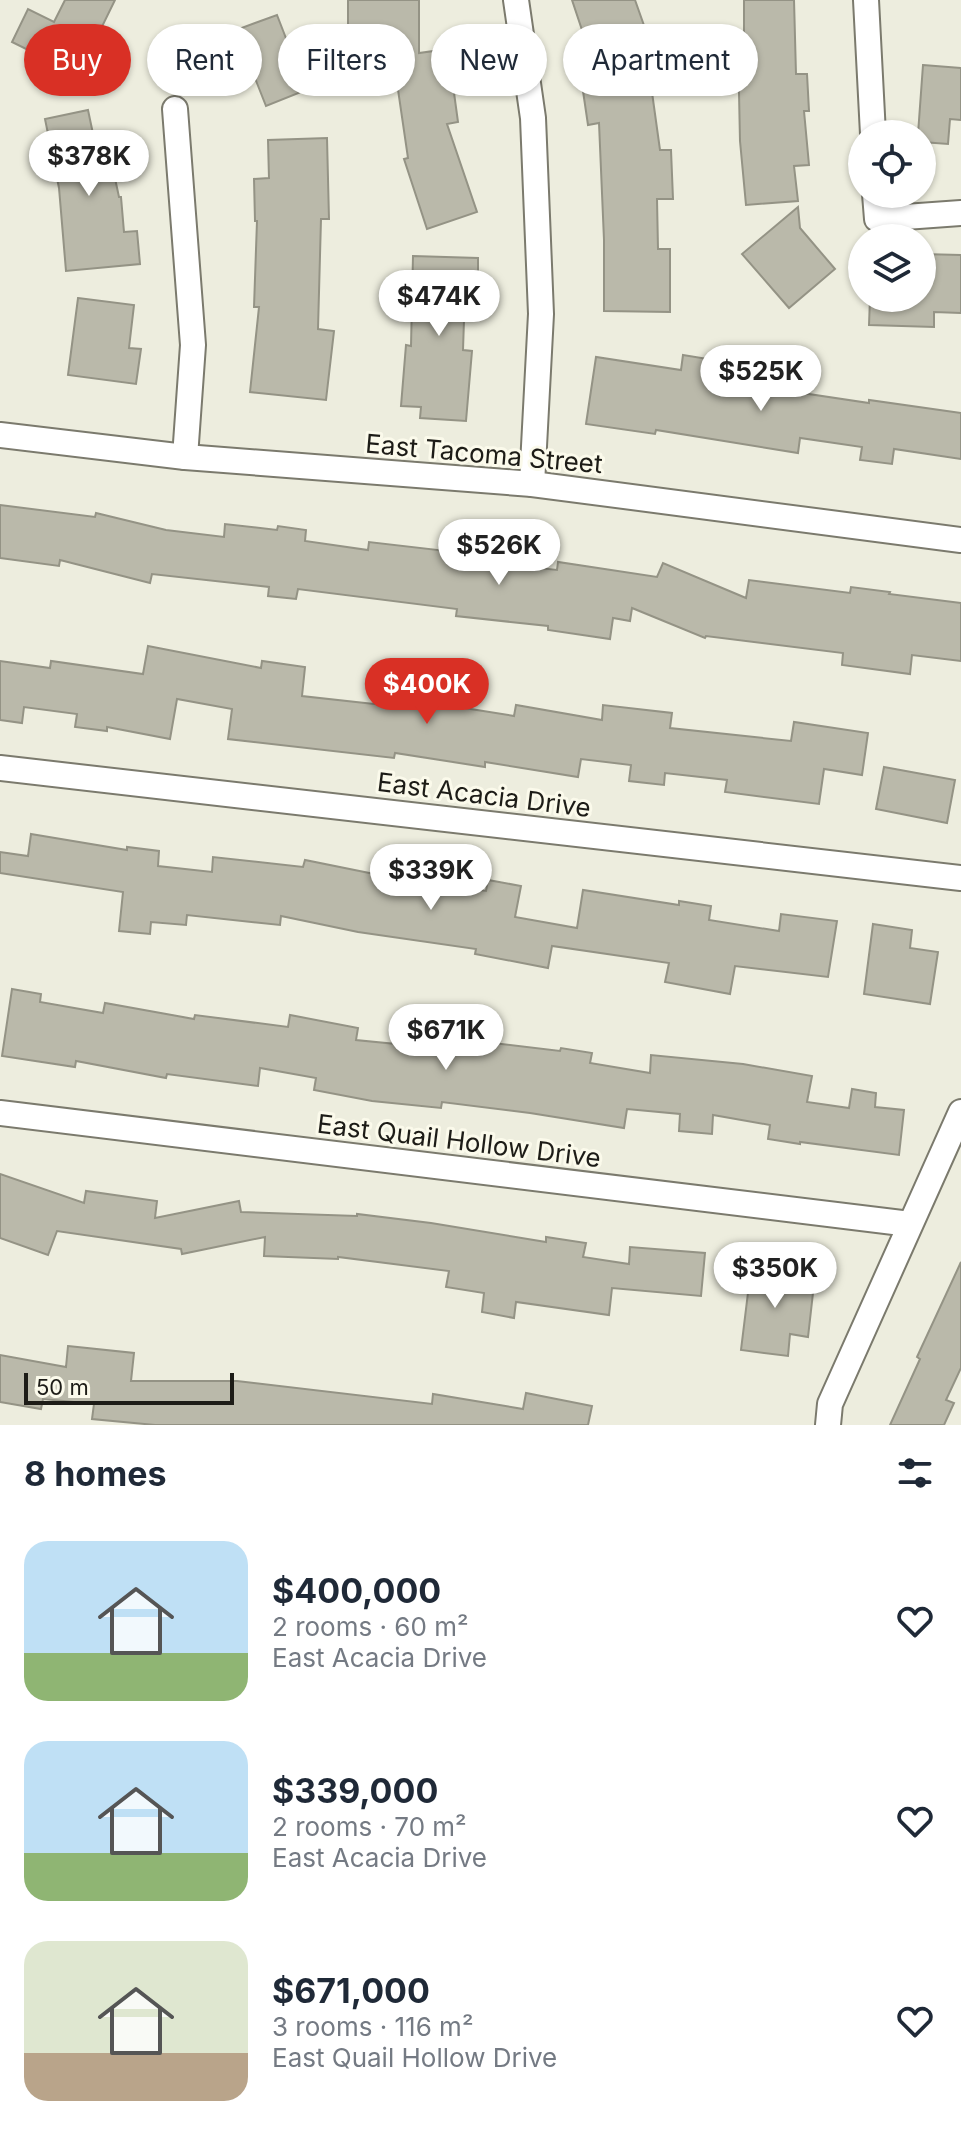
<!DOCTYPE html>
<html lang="en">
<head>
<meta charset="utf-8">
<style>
  :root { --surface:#fff; --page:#f6f6f7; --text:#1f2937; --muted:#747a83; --accent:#d93025 }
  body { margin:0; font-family:Inter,sans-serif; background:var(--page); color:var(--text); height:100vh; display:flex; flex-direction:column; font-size:30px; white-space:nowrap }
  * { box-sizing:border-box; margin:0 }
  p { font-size:26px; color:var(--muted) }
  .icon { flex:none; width:44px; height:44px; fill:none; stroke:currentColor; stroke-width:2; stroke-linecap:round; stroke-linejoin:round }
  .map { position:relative; height:1425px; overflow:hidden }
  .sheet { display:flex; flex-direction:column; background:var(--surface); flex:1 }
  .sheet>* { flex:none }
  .top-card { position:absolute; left:24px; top:24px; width:914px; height:72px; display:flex; gap:16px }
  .controls { position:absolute; left:848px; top:120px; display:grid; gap:16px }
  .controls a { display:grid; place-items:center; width:88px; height:88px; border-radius:50%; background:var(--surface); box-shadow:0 2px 6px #0004; font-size:40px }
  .scale { position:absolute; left:24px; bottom:20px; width:210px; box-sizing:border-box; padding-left:8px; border:4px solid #1d1c17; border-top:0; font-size:22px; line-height:28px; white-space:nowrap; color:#1d1c17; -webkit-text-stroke:6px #fbfaeb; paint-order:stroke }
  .price { position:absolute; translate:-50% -68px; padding:0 18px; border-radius:28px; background:#fff; color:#222; font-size:26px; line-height:52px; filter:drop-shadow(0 2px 4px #0008) }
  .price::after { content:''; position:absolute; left:50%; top:48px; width:24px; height:18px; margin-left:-12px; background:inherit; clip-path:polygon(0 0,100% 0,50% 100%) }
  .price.selected { background:var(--accent); color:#fff }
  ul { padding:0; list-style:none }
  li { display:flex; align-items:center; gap:24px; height:200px; padding:0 24px }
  li span { display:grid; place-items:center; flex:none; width:224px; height:160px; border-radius:24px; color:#555 }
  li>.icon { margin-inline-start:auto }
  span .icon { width:96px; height:96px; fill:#fffc; stroke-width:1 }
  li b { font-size:34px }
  h2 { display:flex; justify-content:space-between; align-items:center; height:96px; padding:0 24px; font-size:34px }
  .chip { padding:0 28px; border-radius:36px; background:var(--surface); box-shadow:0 2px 6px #0004; font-size:28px; line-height:72px }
  .chip.selected { background:var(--accent); color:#fff }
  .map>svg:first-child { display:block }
  .building { fill:#bab9aa; stroke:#949385; stroke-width:2 }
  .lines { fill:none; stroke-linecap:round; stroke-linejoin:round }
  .minor-casing { stroke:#7b7a6d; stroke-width:28 }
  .minor { stroke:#fff; stroke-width:24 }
  .labels { text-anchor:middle; stroke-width:6; stroke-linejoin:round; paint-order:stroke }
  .street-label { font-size:26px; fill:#1d1c17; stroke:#fbfaeb }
</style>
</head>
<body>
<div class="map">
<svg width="961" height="1425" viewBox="0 0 961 1425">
  <rect width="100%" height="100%" fill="#ededde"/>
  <g class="building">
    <path d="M65,0h50l-24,49 10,5 -12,26 -77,-38 16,-33 26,13z"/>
    <path d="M348,0h71v53l29,-4 10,73 -11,2 30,88 -50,17 -23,-70 4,-1 -19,-130 -41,1z"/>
    <path d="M572,0h63l17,48 11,-1 4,29 -17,2 10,72h11l2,49h-16l1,50h12v63l-66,-1v-71l-5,-117 -11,2 -5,-34 23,-3 -7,-57 -15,5z"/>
    <path d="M744,0h50l2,74h11l2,37h-5l5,54 -15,1 4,35 -52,4 -6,-64 -2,-97h6z"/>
    <path d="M277,15l29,75 -40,16 -30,-76z"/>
    <path d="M923,65l38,3v52l-11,-1 -2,25 -26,-2v-8h-4z"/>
    <path d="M88,110l8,38 12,-2 11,51h2l3,35 13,-1 3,33 -74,7 -7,-83 -14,-69z"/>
    <path d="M327,138l2,81h-8l-3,110 16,2 -8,69 -76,-8 9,-85h-5l3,-86h-2l-1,-42 15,-1 -1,-38z"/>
    <path d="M798,207l2,21 35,41 -46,39 -47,-54z"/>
    <path d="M922,254l39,1v58l-27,-1v15l-65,-2 1,-27h52z"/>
    <path d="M413,256l65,2v33l-13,-1 -2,60 9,1 -6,70 -46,-3 1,-11 -20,-1 5,-61 5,1z"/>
    <path d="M78,298l56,7 -5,43 12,1 -5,35 -68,-9z"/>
    <path d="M683,355l31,5 -3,21 64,11v-3l94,14v-3l92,13v46l-67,-10 -2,15 -32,-4 2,-13 -62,-9 -2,15 -142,-23 -1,4 -69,-10 10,-67 85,13z"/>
    <path d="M0,505l95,12 1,-4 70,17 58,7 1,-13 52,6 1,-4 28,4 -1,11 63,9 1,-8 94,11 1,-5 29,3 -1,12 65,7 1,-8 99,15 6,-14 83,35 3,-18 101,13 1,-6 39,5 -1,2 72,9v58l-49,-6 -2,19 -68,-9 1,-12 -137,-17 -1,2 -73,-30 -2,13 -17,-3 -3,21 -62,-9v-4l-92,-10 1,-7 -159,-20 -2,10 -28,-3 1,-9 -117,-13 -2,9 -90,-23 -1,6 -59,-8z"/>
    <path d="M148,646l113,22 1,-7 43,6 -3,29 117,13 1,-8 94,15 2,-11 86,15 1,-15 69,8 -2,15 121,13 3,-19 74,11 -6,42 -38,-6 -5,35 -94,-12 2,-12 -62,-7 -1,12 -35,-4 2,-16 -50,-6 -3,18 -93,-15v5l-90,-14 -1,5 -166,-19 4,-30 -55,-10 -7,40 -63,-12v4l-32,-4 2,-13 -53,-7 -2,16 -22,-3v-59l50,7 1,-7 92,13z"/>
    <path d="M884,767l71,13 -8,43 -71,-14z"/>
    <path d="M31,834l96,16v-3l32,4 -1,15 54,6 1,-15 90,10 2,-7 94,19 87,12 2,-11 33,6 -6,31 62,11 6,-38 96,15v-4l32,5 -2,14 70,11 2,-17 56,7 -9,56 -93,-11 -5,28 -65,-12 4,-19 -117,-17 -4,22 -73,-14 1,-5 -118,-17 -77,-16 -1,9 -93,-10 -1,10 -35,-3 -1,12 -31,-3 4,-39 -123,-19v-21l28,4z"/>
    <path d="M873,924l39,6 -2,18 28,4 -8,52 -66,-10z"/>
    <path d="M12,989l29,5 -1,8 63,11 2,-10 89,16 1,-4 93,12 2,-12 68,13 -2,12 111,11 1,-11 92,11 1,-3 31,5 -2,10 60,10 1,-18 92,9 69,12 -5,26 42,6 3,-19 24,4 -1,14 29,3 -5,45 -99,-13v2l-32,-5 2,-14 -57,-10 -1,19 -33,-3 1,-17 -53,-5 -3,19 -94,-15 -88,-11 -1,6 -69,-7 -58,-11 2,-12 -56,-10 -2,18 -91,-12 -1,4 -90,-17 -1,6 -73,-11z"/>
    <path d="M0,1174l84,29 2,-12 71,10 -2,17 84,-17 2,11 116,4v-2l74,9 115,19v-5l40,6 -3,14 46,7 1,-17 75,6 -4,43 -89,-8 -3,27 -93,-13 -2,16 -32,-6 2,-19 -38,-6 3,-16 -111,-14v2l-74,-3 1,-19 -83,17 -1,-5 -124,-18 -9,24 -48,-17z"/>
    <path d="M752,1260l34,4 -2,16 30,4 -6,53 -18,-3 -2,22 -47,-6z"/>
    <path d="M961,1262v106l-15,32 8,3 -10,22h-54l30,-66 -3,-2z"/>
    <path d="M68,1346l66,7 -3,28h106l195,23 1,-10 90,15 3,-16 66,13 -4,19h-433l-63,-6 2,-15 -51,-5 -2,10 -41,-7v-47l66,12z"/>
  </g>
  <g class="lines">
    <g class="minor-casing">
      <g id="minor">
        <path d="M516,0l17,118 8,196 -9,170"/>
        <path d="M866,0l7,134"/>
        <path d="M175,109l18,236 -8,112"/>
        <path d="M875,194l2,25 84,-6"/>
        <path d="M0,435l185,22 347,27 429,56"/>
        <path d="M0,768l961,110"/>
        <path d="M0,1113l910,111"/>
        <path d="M828,1425l2,-21 131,-292"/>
      </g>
    </g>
    <use href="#minor" class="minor"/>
  </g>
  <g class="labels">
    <g class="street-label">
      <text transform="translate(484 454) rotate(5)" y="9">East Tacoma Street</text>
      <text transform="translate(484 795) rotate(7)" y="9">East Acacia Drive</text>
      <text transform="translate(459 1141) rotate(7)" y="9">East Quail Hollow Drive</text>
    </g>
  </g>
</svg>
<div class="controls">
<a><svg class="icon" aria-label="locate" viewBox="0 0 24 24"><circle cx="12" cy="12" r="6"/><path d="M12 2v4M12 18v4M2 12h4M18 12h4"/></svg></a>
<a><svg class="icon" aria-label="layers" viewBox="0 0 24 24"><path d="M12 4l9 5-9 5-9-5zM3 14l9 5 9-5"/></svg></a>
</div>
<div class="scale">50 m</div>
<b class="price" style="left:89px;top:198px">$378K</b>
<b class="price" style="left:439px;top:338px">$474K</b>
<b class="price" style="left:761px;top:413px">$525K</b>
<b class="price" style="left:499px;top:587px">$526K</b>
<b class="price selected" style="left:427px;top:726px">$400K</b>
<b class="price" style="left:431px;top:912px">$339K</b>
<b class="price" style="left:446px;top:1072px">$671K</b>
<b class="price" style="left:775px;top:1310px">$350K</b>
<div class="top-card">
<a class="chip selected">Buy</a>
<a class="chip">Rent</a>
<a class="chip">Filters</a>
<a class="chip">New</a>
<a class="chip">Apartment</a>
</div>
</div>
<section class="sheet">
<h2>8 homes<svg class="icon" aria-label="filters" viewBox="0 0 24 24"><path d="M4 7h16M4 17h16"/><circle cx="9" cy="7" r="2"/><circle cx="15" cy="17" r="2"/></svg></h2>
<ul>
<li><span style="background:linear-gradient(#bfe0f5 70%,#8fb573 0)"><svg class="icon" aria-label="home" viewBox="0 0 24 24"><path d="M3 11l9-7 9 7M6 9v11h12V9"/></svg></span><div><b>$400,000</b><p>2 rooms · 60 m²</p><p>East Acacia Drive</p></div><svg class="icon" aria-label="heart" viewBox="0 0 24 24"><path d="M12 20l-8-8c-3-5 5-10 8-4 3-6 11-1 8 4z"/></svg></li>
<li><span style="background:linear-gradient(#bfe0f5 70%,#8fb573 0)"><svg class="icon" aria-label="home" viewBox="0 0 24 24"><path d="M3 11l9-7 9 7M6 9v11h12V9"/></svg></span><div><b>$339,000</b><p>2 rooms · 70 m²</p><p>East Acacia Drive</p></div><svg class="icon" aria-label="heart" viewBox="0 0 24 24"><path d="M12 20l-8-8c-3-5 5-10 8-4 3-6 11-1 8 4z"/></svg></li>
<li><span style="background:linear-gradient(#dfe7d0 70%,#b9a48a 0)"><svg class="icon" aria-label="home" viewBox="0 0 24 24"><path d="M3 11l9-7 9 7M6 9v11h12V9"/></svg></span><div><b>$671,000</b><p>3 rooms · 116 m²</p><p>East Quail Hollow Drive</p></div><svg class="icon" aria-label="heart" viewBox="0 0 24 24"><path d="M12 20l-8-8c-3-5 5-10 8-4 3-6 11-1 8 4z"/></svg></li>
</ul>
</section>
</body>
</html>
